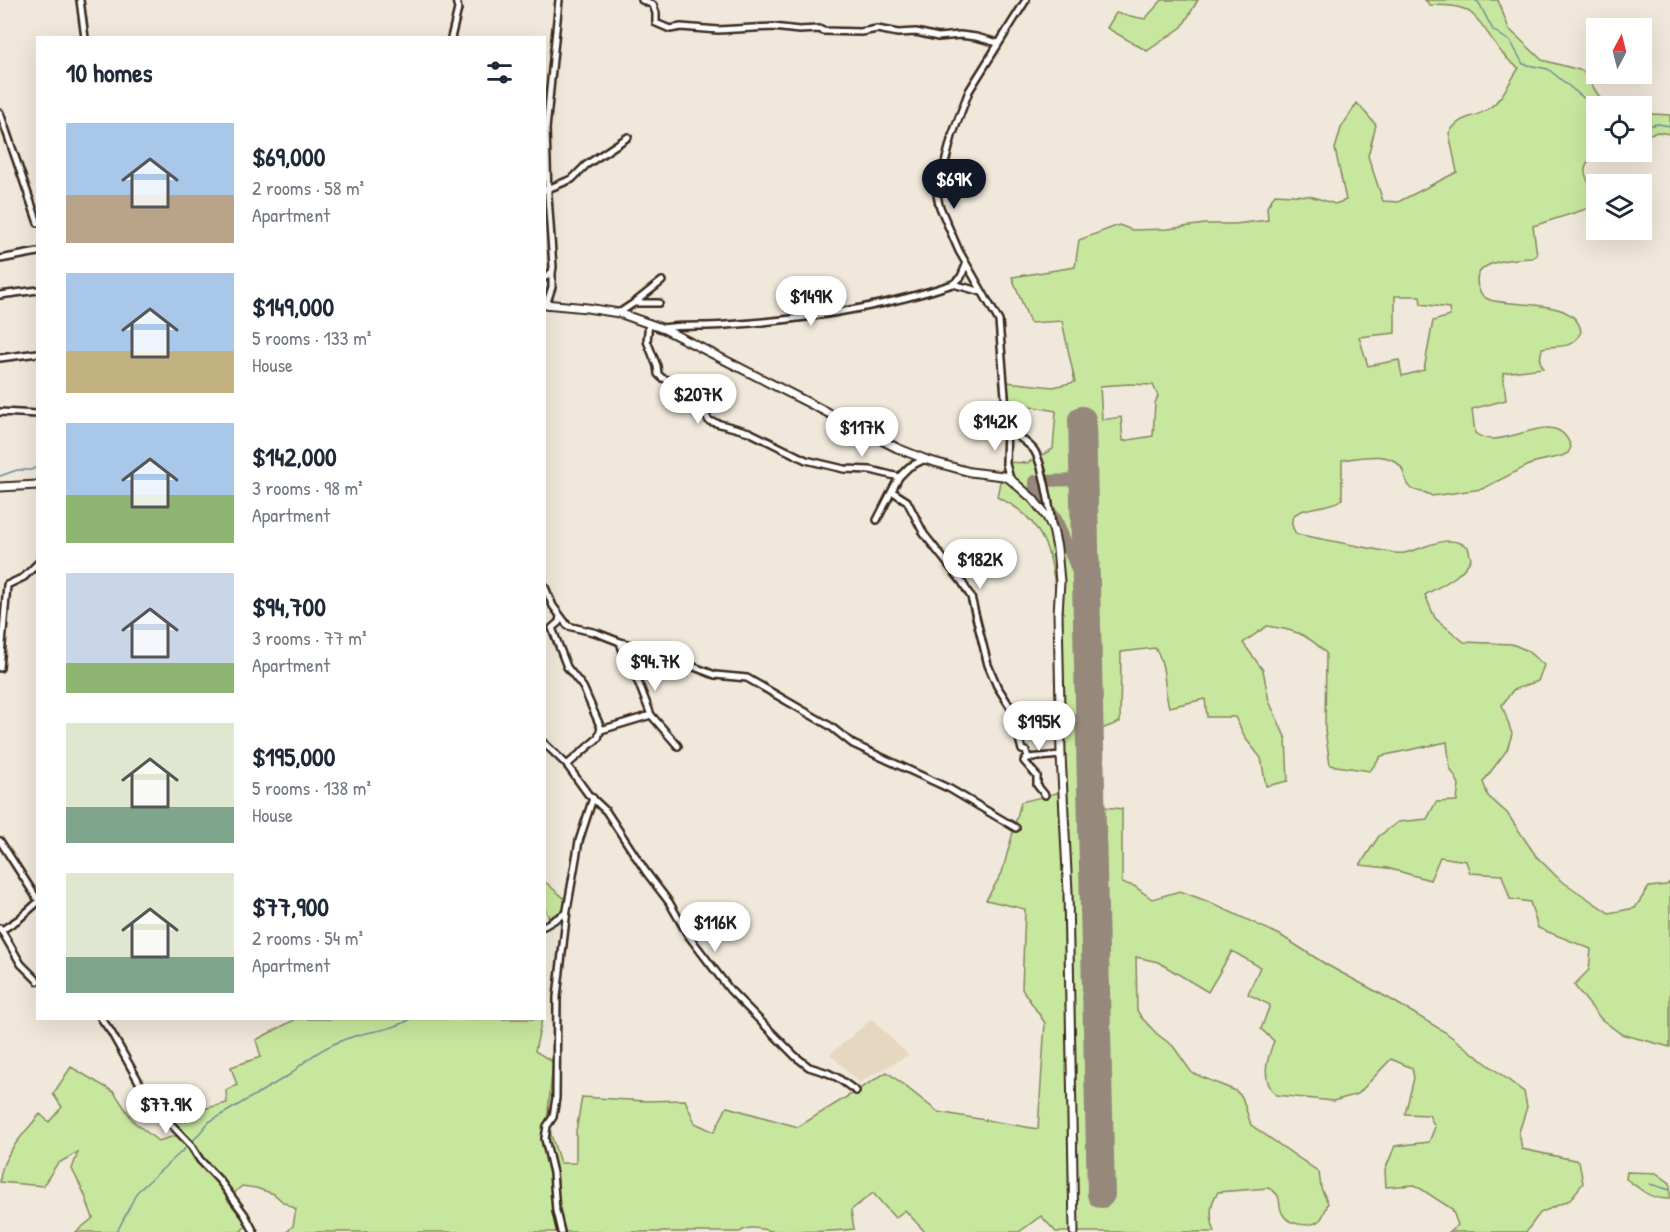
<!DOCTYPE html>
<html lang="en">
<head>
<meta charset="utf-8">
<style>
  :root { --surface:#fff; --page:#f2f2f3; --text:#1f2937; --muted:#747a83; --accent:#111827 }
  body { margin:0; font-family:"Patrick Hand",sans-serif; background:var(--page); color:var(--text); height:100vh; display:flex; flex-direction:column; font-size:22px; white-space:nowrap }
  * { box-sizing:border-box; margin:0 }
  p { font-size:20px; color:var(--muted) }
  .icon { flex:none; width:33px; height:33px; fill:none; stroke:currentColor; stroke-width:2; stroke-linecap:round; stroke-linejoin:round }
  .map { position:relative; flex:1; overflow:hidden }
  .panel { position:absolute; left:36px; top:36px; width:510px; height:984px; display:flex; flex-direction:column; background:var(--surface); border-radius:0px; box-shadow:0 6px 24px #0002 }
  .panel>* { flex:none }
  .needle { width:39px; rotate:7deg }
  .tools { position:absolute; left:1586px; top:18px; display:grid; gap:12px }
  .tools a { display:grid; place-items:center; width:66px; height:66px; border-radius:0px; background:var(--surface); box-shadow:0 6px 24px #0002; font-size:30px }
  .price { position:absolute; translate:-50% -51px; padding:0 14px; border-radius:21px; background:#fff; color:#222; font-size:20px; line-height:39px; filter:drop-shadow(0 2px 3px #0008) }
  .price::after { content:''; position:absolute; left:50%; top:36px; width:18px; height:14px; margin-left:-9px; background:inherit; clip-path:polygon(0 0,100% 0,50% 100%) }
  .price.active { background:var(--accent); color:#fff }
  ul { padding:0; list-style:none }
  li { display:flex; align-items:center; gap:18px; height:150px; padding:0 30px }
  li span { display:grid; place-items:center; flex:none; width:168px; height:120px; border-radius:0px; color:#555 }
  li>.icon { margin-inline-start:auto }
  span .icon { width:72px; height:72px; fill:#fffc; stroke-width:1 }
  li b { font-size:26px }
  h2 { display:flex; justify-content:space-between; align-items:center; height:72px; padding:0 30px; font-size:26px }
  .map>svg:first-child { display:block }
  .built { fill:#e6d8c0 }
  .green { fill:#c8e79e; stroke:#82885e; stroke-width:1.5; fill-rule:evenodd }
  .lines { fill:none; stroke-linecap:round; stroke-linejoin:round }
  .stream { stroke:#6c8c9b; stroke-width:1.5 }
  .taxiway { stroke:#96897c; stroke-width:12 }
  .runway { stroke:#96897c; stroke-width:28 }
  .minor-casing { stroke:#3b2a1e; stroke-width:10 }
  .secondary-casing { stroke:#3b2a1e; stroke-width:11 }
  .minor { stroke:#fff; stroke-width:5 }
  .secondary { stroke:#fff; stroke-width:7 }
</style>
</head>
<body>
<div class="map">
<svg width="1670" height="1232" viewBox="0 0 1670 1232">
  <rect width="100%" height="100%" fill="#f0e8da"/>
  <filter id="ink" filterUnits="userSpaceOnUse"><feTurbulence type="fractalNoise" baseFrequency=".0167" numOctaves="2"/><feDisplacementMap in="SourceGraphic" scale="12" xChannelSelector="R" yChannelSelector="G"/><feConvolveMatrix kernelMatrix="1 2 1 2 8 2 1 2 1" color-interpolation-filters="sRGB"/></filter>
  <g filter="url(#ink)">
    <path class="built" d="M872,1019l36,36 -49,28 -29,-29z"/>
    <g class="green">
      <path d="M1162,0h36l-16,27 -35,24 -40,-23 9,-15 29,6z"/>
      <path d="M1425,0h73l11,29 33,31 41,11 19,30 11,5h-17v46h3c-30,19 -3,31 -3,54l-63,20 4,29 -5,3c-17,1 -62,1 -54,29 2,6 6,11 12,13 23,7 87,-2 91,32 -10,19 -21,12 -39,16l-2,13 3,7 -40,5 3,27 -34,9 3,24c28,23 81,-32 96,14l-3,6 -6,3 -27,6 -53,27 -50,7c-6,-5 -15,-3 -21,-8 -6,-5 -6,-15 -10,-21 -12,-17 -42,-9 -59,-7v39c-15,13 -65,3 -46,35l93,18c5,1 10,2 15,1 21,-4 43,-21 64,-6l3,12c-11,19 -28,25 -46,36l10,23 29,24 48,2 14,6 18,15 -6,16 -25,9 -11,15 10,29 -5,16 -24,32 5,14 19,17 29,43 24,24 49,33 26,-5 14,-21 17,-2 4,-3v165l-49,-13 -20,-15 -27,-34 15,-15 2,-21 -53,-21 -8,-26 -20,-3 -8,-24 -32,-2 -4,-12 -26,-4 -10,23 -43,-12 -27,-3 19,-29 19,-14 29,-3 9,-17 21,-1 2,-17 -9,-16 -3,-26 -66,14 -11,15 -40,-6 -5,-35 1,-77c-20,-20 -32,-23 -59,-27l-24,17 20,27 6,31 17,38 2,42 -22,5 -5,-28 -15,-19 -11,-22h-28l-2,-18 -36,8c-6,-20 -2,-42 -14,-59l-34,4 -1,70 -21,8 5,77 18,2v74l12,3 18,13 28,-8 29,11 71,33 47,30 63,34 55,33 79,60 3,15 -8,25 3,17 57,12 4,22 -13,17 -30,13 -14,19h-77l9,-7 -6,-16 -37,-24 -29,2 -1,-17 10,-24 34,-4 6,-15 -6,-12 -24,-1 9,-36 -2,-10 -21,-9 -33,35 -25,7 -57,-6c-16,-16 -9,-36 -2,-54l-13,-12 9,-24 -22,-11 12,-27 -28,-16 -24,41 -50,-30 -22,-5 1,53 4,7 16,17 16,12 19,27 44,18 6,6 9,28 68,47 2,16 7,15c-2,6 -4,13 -8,17 -9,8 -30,5 -36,-4 -9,-11 2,-20 -16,-28l-50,4c-9,12 -8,27 -3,40h-159l-15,-16 -22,16h-94l-20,-22 -10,8 -22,-25 -22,17 3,19c-26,3 -56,3 -82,2 -12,-2 -23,-6 -32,1h-453l6,-6 3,-17 -13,-7 -9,-8 -18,-6 -14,-2 -15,13 20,26 -7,7h-164l17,-14 -9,-25 -12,-24 6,-17 -21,12 -14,22 -43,-4c0,-26 24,-48 40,-68l9,8 13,-15 -9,-13 18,-27 43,25 20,30 24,19 24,-7 -14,-16 59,-15 -1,-13 11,-5 -6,-18 30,-10 -5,-17 40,-21h246l-7,32 18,11 -6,60 13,41h16v-32l6,-34 63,4 40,-1 10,23 19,9 13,-25 71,20 89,-55 51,40 100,17 7,-106 -23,-34 3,-80 -39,-9 16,-27 19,-71 40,-10c-2,-46 -3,-92 -4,-138 0,-32 1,-81 -12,-110 -11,-24 -24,-36 -48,-47l7,-35 23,1 26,-14 3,-38 -27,-5 -22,2v-26l46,5 22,-5 -13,-61 -32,2 -18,-46 63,-10 4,-27 40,-15 13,5 36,-1 37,-5h30l33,-4 -1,-13 8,-13 35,2 25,8 11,-4 -11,-51 6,-21 16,-25 19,22 -8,31 15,45 15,1 59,-30 -8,-39c12,-19 23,-13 39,-24 15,-10 21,-27 31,-41 -22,-13 -29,-38 -47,-54 -11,-10 -29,-8 -42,-9zM1395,296h25l1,8 28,4 1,8 -17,5 -9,49 -22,6 -3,-16 -31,6 -9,-29 36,-4zM1129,384l24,1 5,11 -3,7 -2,33 -30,5 -2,-24 -19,3 -2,-34z"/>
      <path d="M1652,114l18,1v19l-12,-2 -17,4v-20z"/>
      <path d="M544,881l22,19 -1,11 -15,9 -5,-11z"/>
      <path d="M1627,1172l29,1 14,10v16c-21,0 -28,-9 -44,-20z"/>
    </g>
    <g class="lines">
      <g class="stream">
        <path d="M1475,0l4,3 14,27 18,12 12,22 25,5 48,39"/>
        <path d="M1641,127l17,-3 12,2"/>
        <path d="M0,476l17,-6h14l7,-4"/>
        <path d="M192,1142l17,-20 82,-48c17,-17 40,-31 64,-38 21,-6 38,-6 58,-18"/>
        <path d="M1650,1184l20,6"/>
        <path d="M117,1232l20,-40 52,-47"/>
      </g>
      <path class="taxiway" d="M1084,480l-49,1v9l21,29 30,72"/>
      <path class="runway" d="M1082,420l19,774"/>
      <g class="minor-casing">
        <g id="minor">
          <path d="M80,0l5,38"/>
          <path d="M642,0l11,5 3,8v10l14,6 11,-2 37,3 55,-3 26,3 20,-1 4,2 38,1 16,-3 21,4 18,-1 22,5 22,-2 16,2 22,6"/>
          <path d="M451,38l7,-29 -2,-9"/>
          <path d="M0,113l38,110"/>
          <path d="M545,190l27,-11 14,-14 42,-28"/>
          <path d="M0,259l38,-7"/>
          <path d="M544,278l8,-6 1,-5 -5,-71 -2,-67 13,-129"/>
          <path d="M953,284l29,8"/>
          <path d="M0,295l38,-5"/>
          <path d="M659,303h-25l28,-22"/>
          <path d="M546,305l6,-18v-15"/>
          <path d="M619,313l15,-10"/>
          <path d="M649,323l-2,18 10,25 1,8 4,4 9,3c11,16 30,21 38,40l40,11 57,28 38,9 27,1 28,7"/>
          <path d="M662,328c21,-3 43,-1 64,-3 76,-5 155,-17 227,-41l8,-7 5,-12"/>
          <path d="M0,358l38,-5"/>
          <path d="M0,412l38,2"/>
          <path d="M1007,423c5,12 19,17 27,27 9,14 16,58 18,75"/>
          <path d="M1010,479l-4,-15 1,-43 -8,-100 -40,-70 -20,-46 -2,-11 15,-58 17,-45 57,-91"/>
          <path d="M893,492l14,9 17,33 38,48 9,15 17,68 9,21 14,22 11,42 4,1 2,7 -4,3 13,15v9l8,10"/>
          <path d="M877,520l22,-43 10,-10 16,-8"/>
          <path d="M544,585l9,21 15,20 29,7 23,9 30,8 65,25 32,3 83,48 23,18 97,45 66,39"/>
          <path d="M560,616l-1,6 -7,6 15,39 16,20 18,41 -3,10 -31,27"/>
          <path d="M620,642l5,16 14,26 12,31 27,31"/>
          <path d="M0,668l7,-83 17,-8 14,-14"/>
          <path d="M601,730l50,-15"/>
          <path d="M544,743l23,22 21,29 18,17 40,61 23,30 19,33 42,55 65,66 14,11 19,6 10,5 18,13"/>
          <path d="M1028,758l33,-3"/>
          <path d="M0,841l38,59"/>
          <path d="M544,926l22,-13"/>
          <path d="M0,928l21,36 17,17"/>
          <path d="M2,930l17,-11 19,-17"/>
          <path d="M101,1018l10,14 32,57 23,30 24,25 10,16 20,21 25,34 9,17"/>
          <path d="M561,1232l-5,-21 -3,-38 -8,-34 2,-13 6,-9 3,-19 1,-101 10,-87 12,-69 14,-43"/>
        </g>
      </g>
      <g class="secondary-casing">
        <g id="secondary">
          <path d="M544,304l43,4 32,5 45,16 233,119 30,12 43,12 33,4 7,3 23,20 14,18 6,12 4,19 3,34 -2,31 3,142 7,137 6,340"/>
          <path d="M0,487l38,-2"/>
        </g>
      </g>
      <use href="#minor" class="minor"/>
      <use href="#secondary" class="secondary"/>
    </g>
  </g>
</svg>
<div class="tools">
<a><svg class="needle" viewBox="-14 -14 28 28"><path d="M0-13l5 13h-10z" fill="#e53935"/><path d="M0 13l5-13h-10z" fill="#747a83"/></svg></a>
<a><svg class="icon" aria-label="locate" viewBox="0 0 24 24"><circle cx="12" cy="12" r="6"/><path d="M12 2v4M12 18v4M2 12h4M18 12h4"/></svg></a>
<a><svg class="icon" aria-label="layers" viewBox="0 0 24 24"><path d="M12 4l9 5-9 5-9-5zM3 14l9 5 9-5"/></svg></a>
</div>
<b class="price active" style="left:954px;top:210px">$69K</b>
<b class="price" style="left:811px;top:327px">$149K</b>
<b class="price" style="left:698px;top:425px">$207K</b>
<b class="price" style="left:995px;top:452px">$142K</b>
<b class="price" style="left:862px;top:458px">$117K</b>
<b class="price" style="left:980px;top:590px">$182K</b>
<b class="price" style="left:655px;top:692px">$94.7K</b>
<b class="price" style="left:1039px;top:752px">$195K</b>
<b class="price" style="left:715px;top:953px">$116K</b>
<b class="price" style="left:166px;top:1135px">$77.9K</b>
<section class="panel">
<h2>10 homes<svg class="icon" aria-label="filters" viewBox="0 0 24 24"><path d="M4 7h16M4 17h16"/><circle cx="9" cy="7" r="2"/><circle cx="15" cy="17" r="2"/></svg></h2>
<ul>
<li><span style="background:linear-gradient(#a9c7e8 60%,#b9a48a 0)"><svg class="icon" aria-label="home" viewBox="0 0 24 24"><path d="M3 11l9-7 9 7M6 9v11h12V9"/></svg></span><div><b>$69,000</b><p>2 rooms · 58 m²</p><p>Apartment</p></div></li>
<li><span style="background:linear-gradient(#a9c7e8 65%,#c2b280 0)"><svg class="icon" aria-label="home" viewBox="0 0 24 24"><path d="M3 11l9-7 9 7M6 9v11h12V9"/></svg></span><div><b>$149,000</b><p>5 rooms · 133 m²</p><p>House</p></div></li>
<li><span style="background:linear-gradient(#a9c7e8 60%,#8fb573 0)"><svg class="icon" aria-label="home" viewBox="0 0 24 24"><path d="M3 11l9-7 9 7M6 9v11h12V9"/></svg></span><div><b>$142,000</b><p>3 rooms · 98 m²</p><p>Apartment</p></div></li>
<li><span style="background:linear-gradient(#c9d6e8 75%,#8fb573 0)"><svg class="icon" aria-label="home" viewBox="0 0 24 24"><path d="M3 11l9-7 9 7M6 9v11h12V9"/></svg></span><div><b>$94,700</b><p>3 rooms · 77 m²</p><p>Apartment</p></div></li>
<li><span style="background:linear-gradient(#dfe7d0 70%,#7fa58c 0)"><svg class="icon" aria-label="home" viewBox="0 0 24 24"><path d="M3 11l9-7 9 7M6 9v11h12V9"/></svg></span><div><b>$195,000</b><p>5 rooms · 138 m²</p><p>House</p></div></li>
<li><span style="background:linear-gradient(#dfe7d0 70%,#7fa58c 0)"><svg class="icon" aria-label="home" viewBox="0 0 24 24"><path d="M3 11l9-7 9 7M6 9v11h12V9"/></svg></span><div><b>$77,900</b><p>2 rooms · 54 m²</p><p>Apartment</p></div></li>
</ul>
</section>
</div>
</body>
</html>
